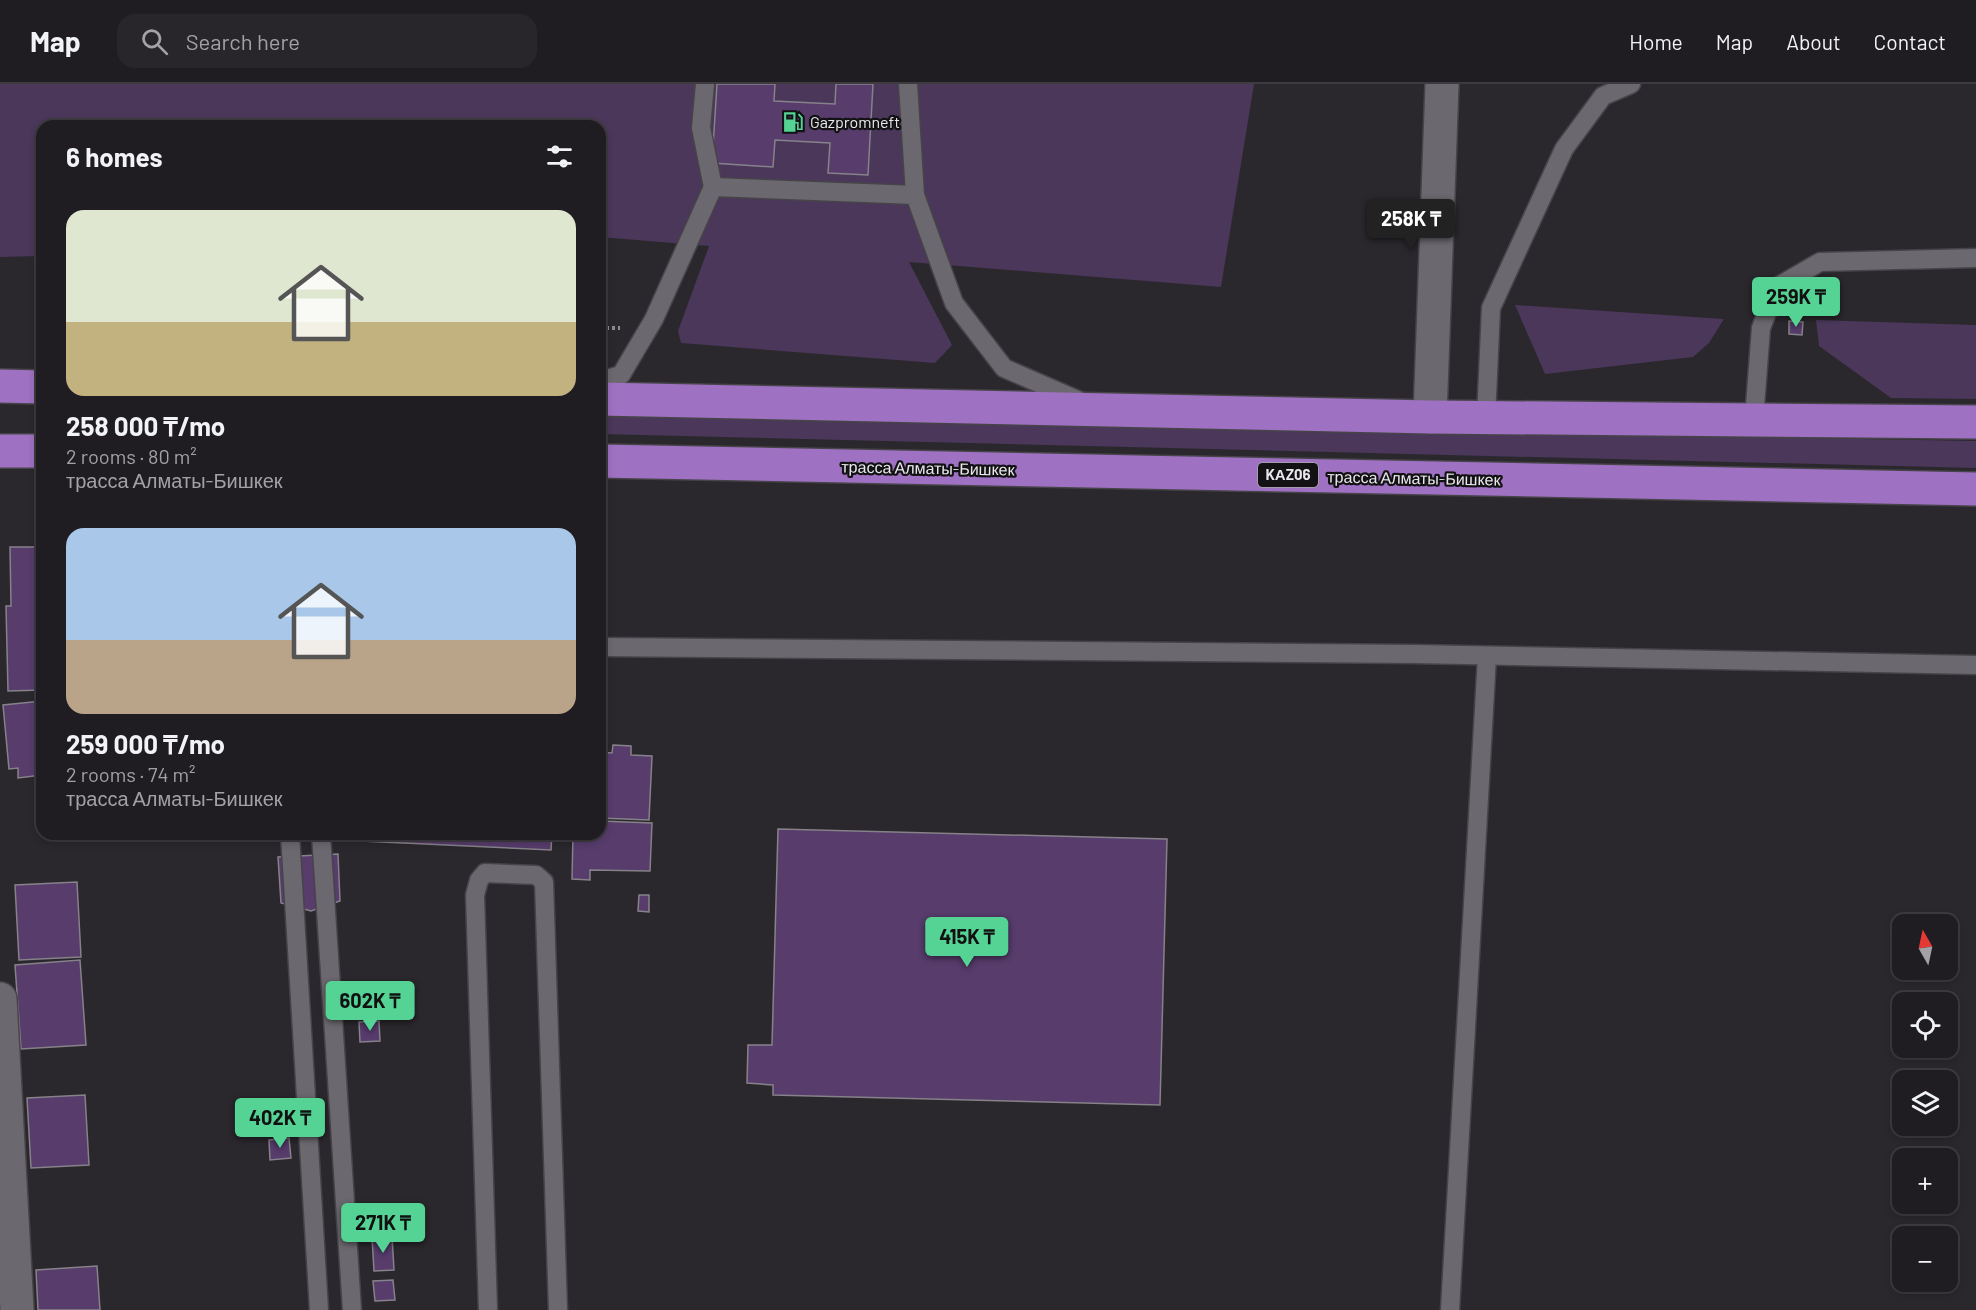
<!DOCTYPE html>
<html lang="en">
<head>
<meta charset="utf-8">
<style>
  :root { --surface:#201d22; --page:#28262a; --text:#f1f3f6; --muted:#a2a2a5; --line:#3d3b40; --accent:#54d395 }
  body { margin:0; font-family:Barlow,sans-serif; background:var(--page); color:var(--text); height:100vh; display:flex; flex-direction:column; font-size:22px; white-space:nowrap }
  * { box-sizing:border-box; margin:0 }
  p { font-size:20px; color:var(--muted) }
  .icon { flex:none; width:33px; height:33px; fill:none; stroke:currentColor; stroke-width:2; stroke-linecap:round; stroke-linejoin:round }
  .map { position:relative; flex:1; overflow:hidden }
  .details { position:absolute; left:36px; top:36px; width:570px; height:720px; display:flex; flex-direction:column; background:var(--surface); border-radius:18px; box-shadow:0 3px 9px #0003,0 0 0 2px var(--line) }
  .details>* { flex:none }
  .needle { width:39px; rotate:351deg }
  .buttons { position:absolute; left:1892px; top:830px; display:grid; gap:12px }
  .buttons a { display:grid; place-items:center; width:66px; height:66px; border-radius:12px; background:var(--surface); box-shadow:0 3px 9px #0003,0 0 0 2px var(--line); font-size:30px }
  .price { position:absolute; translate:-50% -51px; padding:0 14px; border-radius:6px; background:var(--accent); color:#111; font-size:20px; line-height:39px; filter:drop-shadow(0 2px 3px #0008) }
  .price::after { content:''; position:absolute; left:50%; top:36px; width:18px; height:14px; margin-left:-9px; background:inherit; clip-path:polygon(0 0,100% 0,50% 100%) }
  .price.on { background:#222; color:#fff }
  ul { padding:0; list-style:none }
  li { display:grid; align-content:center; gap:12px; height:318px; padding:0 30px }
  li span { display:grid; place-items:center; height:186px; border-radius:18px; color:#555 }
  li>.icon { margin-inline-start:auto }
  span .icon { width:108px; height:108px; fill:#fffc; stroke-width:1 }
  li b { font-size:26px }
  h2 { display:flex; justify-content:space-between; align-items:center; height:72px; padding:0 30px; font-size:26px }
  header { display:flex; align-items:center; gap:36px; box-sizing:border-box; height:84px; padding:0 30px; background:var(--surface); border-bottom:2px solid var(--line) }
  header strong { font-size:28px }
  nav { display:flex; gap:33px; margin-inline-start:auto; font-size:21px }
  .search { width:420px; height:54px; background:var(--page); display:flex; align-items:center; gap:15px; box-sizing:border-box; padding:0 21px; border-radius:18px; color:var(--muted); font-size:22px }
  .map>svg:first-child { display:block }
  .green { fill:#4a3759 }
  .building { fill:#573c6c; stroke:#868289; stroke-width:1.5 }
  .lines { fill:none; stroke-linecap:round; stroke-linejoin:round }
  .service-casing { stroke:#474449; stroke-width:21 }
  .minor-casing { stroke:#474449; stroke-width:36 }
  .trunk-casing { stroke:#474449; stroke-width:36 }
  .path { stroke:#8d8a8f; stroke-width:4; stroke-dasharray:3 3; stroke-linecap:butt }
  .service { stroke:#6b686f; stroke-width:18 }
  .minor { stroke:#6b686f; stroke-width:33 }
  .trunk { stroke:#9e71c2; stroke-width:33 }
  .labels { text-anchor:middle; stroke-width:4.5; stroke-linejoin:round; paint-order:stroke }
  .shield { fill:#121113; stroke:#a9a8ab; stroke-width:1.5 }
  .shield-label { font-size:15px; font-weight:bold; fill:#eae8ec }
  .poi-label { font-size:16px; fill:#eae8ec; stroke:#121113; text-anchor:start }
  .street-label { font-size:16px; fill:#eae8ec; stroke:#121113 }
</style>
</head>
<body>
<header>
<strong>Map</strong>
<div class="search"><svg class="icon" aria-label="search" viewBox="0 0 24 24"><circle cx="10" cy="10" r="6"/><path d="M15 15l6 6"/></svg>Search here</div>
<nav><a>Home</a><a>Map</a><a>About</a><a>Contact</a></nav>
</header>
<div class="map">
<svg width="1976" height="1226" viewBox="0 0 1976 1226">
  <rect width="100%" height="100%" fill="#2a272d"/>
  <g class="green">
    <path d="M0,0h1254l-33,203 -312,-25 43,83 -17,18 -254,-20 -3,-12 31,-85 -109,-9v-111h-558v130l-42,1z"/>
    <path d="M1515,221l209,14 -15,24 -16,14 -148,17z"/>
    <path d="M1816,236l160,5v74l-85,-1 -72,-52z"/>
    <path d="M600,332l1376,25v27l-1376,-34z"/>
  </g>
  <g class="building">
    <path d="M717,0h58l-1,17 61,3 1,-20h37l-5,91 -40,-2 2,-30 -55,-3 -2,27 -61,-4z"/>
    <path d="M1789,237l14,1 -1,13 -13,-1z"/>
    <path d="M10,463h32v143l-34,1 -2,-85h5z"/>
    <path d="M42,617v74l-24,3v-10l-9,1 -6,-64z"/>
    <path d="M613,661l18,1v9l21,1 -3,64 -49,-2v-66l12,1z"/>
    <path d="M600,737l52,2 -2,48 -60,-1v10l-18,-1 1,-45h27z"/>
    <path d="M778,745l389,10 -7,266 -387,-10v-10l-26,-2 1,-38h24z"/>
    <path d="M361,750h191l-1,16 -190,-9z"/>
    <path d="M338,770l2,47 -29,10 -30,-8 -3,-46z"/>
    <path d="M77,798l4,75 -62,3 -4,-75z"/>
    <path d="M639,811h10v17l-11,-1z"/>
    <path d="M80,876l6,85 -65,4 -6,-84z"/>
    <path d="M379,937l1,20 -20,1 -1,-20z"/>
    <path d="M85,1011l4,70 -58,3 -4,-70z"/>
    <path d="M289,1054l2,20 -21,2 -1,-20z"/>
    <path d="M392,1130l1,21 -21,1 -1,-20z"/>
    <path d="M392,1152l2,34 -20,1 -2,-34z"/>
    <path d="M97,1182l3,44h-62l-2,-40z"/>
    <path d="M393,1196l2,20 -20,1 -2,-20z"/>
  </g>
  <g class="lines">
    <g class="service-casing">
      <g id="service">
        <path d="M705,0l-4,44 12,59"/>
        <path d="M908,0l7,111"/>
        <path d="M600,297l21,-6 33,-56 59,-132 202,8 39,108 50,65 78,34"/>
        <path d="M1486,334l5,-110 73,-159 39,-53 28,-12"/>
        <path d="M1754,335l7,-91 16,-41 43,-25 156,-4"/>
        <path d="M600,563l815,7 561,11"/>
        <path d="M290,750l29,476"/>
        <path d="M321,750l31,476"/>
        <path d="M488,1226l-13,-415 4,-15 6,-7 51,2 8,7 14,428"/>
        <path d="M1450,1226l37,-654"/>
      </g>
    </g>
    <g class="minor-casing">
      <g id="minor">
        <path d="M1430,333l12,-333"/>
        <path d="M0,915l17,311"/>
      </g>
    </g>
    <g class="trunk-casing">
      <g id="trunk">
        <path d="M0,302l42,1"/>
        <path d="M600,315l830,18 546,5"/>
        <path d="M0,367h42"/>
        <path d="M600,377l1376,28"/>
      </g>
    </g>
    <path class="path" d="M600,244h20"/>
    <use href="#service" class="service"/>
    <use href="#minor" class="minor"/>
    <use href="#trunk" class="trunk"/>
  </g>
  <defs>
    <g id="fuel-bare" transform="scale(1.62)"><path d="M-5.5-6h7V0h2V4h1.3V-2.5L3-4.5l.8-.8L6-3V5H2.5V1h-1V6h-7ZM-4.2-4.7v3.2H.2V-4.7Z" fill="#54d395" stroke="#121113" stroke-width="2.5" paint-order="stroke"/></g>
  </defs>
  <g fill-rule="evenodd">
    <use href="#fuel-bare" x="793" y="38"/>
  </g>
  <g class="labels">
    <rect class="shield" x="1258" y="379" width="60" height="24" rx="4.5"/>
    <g class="shield-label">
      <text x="1288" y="396">KАZ06</text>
    </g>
    <g class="poi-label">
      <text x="810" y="44">Gazpromneft</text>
    </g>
    <g class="street-label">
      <text transform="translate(928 384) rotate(1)" y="6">трасса Алматы-Бишкек</text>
      <text transform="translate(1414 394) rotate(1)" y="6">трасса Алматы-Бишкек</text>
    </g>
  </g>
</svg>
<div class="buttons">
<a><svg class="needle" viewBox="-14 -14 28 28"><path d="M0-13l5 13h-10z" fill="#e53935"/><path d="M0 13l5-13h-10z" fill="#a2a2a5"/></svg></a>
<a><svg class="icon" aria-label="locate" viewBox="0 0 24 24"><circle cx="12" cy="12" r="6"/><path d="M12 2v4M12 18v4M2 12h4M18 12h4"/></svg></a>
<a><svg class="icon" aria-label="layers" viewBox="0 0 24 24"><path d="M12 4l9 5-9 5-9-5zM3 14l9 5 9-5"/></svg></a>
<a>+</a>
<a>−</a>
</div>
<b class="price on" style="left:1411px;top:166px">258K ₸</b>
<b class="price" style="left:1796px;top:244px">259K ₸</b>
<b class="price" style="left:967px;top:884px">415K ₸</b>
<b class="price" style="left:370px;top:948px">602K ₸</b>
<b class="price" style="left:280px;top:1065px">402K ₸</b>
<b class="price" style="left:383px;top:1170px">271K ₸</b>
<section class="details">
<h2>6 homes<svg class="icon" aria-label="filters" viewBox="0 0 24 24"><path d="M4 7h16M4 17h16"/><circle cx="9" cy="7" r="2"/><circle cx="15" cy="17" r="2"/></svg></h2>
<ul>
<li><span style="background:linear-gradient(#dfe7d0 60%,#c2b280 0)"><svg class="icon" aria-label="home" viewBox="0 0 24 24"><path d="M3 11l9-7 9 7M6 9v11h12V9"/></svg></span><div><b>258 000 ₸/mo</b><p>2 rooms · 80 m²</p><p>трасса Алматы-Бишкек</p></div></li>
<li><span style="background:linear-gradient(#a9c7e8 60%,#b9a48a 0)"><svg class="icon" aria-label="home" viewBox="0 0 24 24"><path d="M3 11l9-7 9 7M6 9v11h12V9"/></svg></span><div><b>259 000 ₸/mo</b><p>2 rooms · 74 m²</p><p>трасса Алматы-Бишкек</p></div></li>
</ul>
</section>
</div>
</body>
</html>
